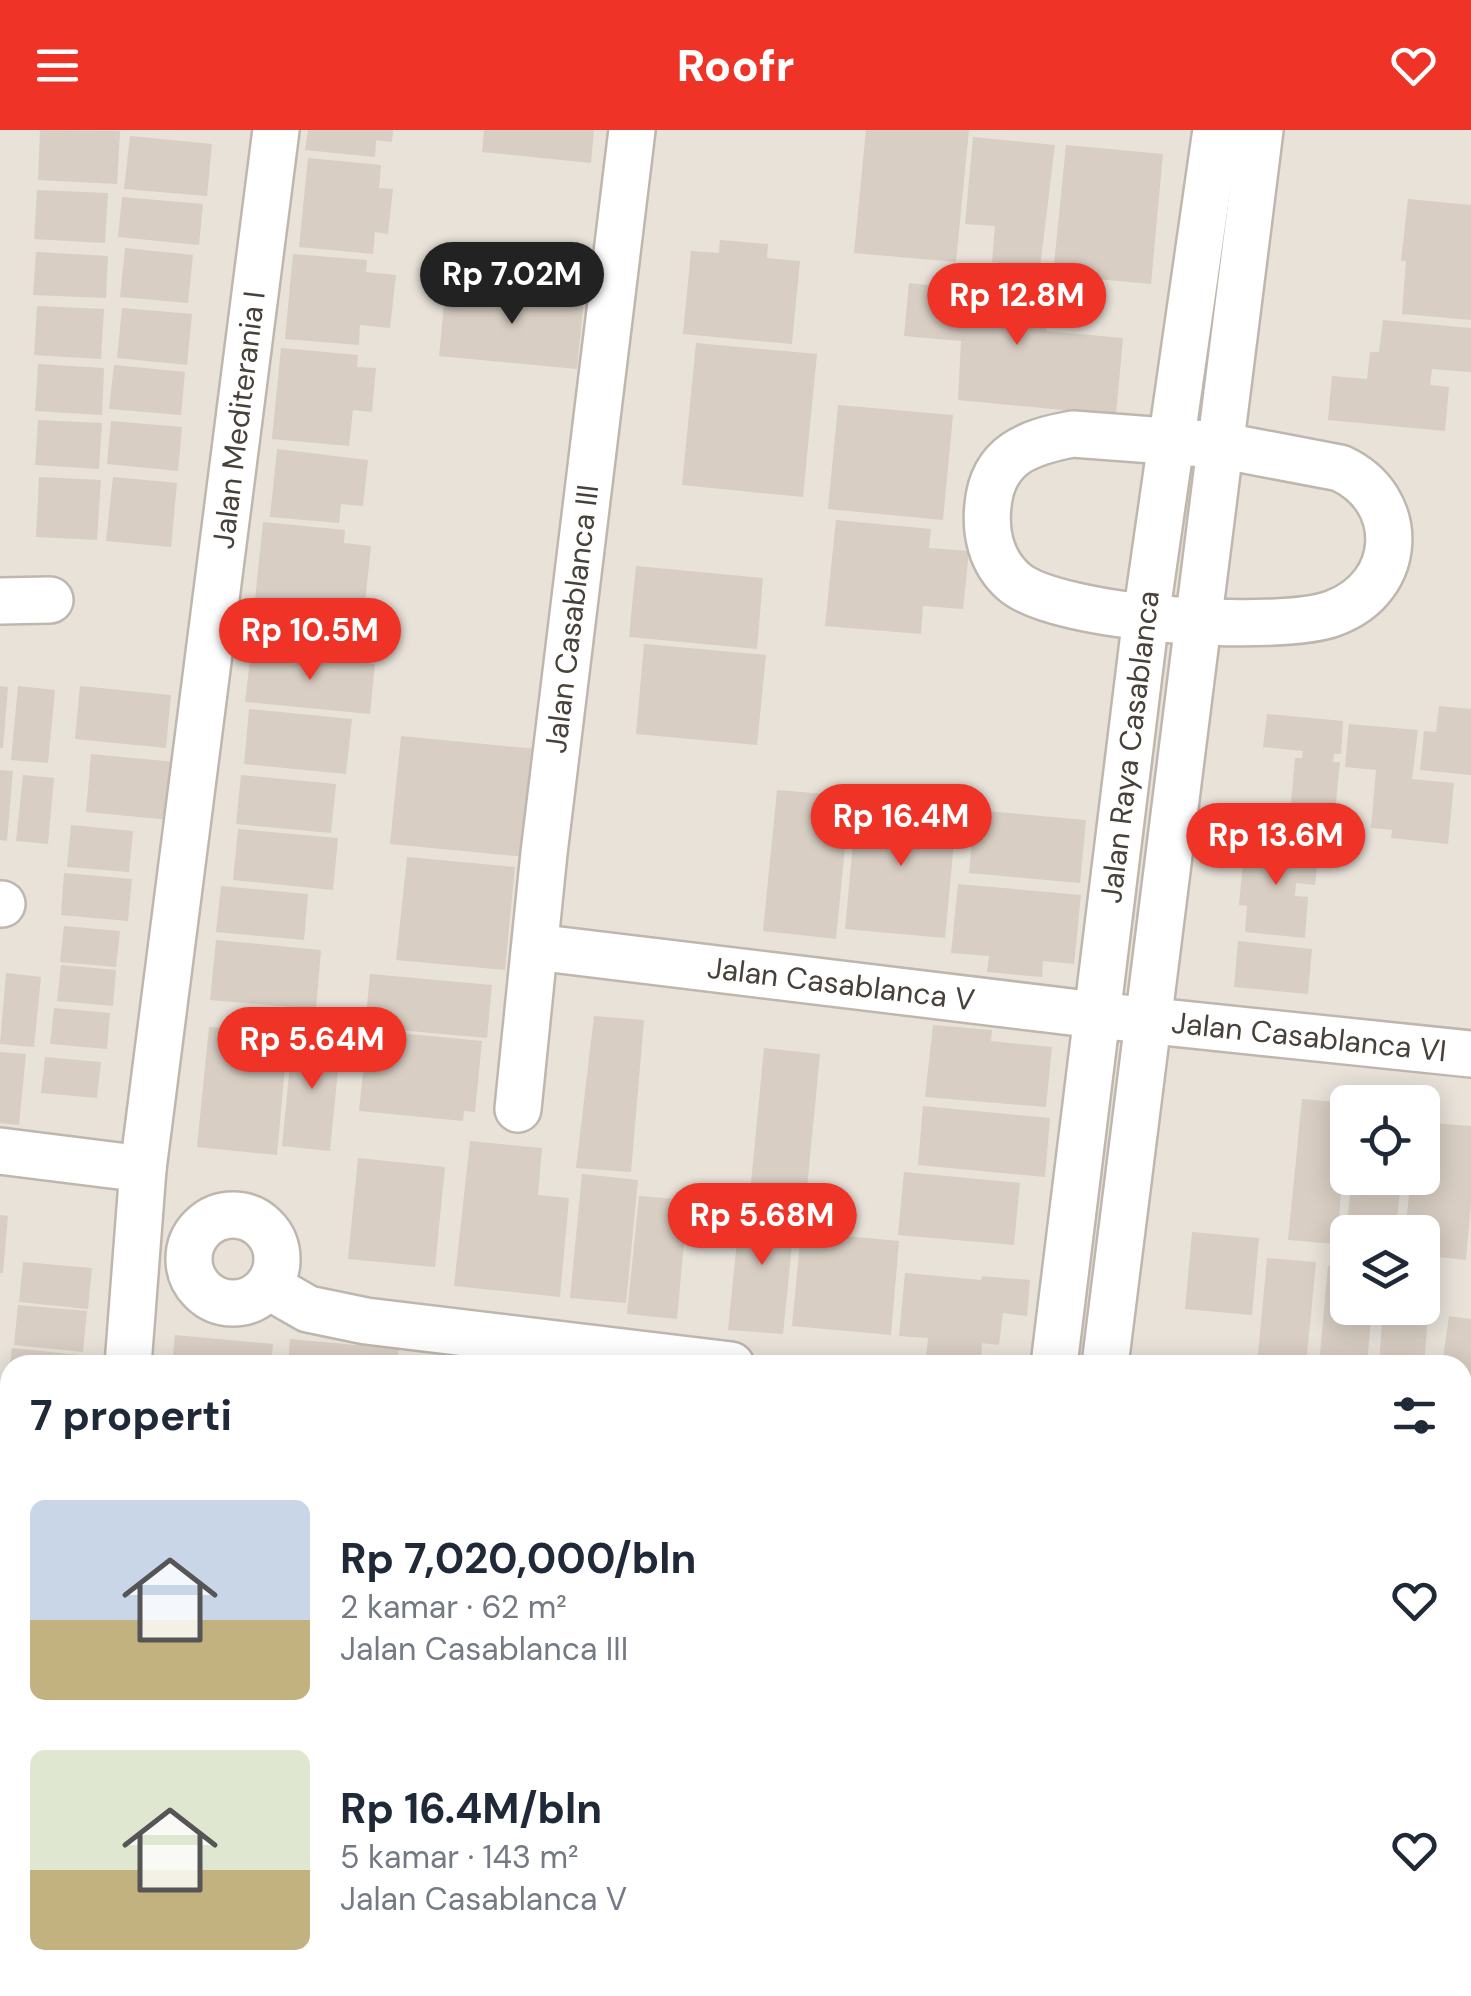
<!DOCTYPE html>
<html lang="id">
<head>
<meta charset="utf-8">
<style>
  :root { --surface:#fff; --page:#f6f6f7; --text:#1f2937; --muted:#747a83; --accent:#ef3427 }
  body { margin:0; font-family:"DM Sans",sans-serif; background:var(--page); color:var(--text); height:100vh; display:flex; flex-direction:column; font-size:38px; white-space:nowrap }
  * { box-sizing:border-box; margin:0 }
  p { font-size:32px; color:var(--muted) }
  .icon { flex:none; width:55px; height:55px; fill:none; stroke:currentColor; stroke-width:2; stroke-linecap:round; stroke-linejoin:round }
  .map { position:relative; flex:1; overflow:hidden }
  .drawer { position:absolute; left:0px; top:1225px; width:1472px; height:642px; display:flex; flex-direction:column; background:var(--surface); border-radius:30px 30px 0 0; box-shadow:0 5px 25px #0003 }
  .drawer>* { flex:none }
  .buttons { position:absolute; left:1330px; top:955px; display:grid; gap:20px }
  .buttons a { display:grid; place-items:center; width:110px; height:110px; border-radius:15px; background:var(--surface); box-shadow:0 5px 25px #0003; font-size:50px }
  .price { position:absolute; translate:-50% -85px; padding:0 22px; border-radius:35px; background:var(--accent); color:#fff; font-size:32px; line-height:65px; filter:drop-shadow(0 2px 5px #0008) }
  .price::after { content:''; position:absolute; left:50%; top:60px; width:30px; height:22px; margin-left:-15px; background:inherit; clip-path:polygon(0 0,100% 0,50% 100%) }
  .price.selected { background:#222; color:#fff }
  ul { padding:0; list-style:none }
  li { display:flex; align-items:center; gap:30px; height:250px; padding:0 30px }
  li span { display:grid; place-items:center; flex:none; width:280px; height:200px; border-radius:15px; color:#555 }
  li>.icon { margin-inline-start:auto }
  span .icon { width:120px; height:120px; fill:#fffc; stroke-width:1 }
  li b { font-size:42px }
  h2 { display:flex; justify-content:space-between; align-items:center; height:120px; padding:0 30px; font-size:42px }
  header { display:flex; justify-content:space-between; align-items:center; height:130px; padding:0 30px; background:var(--accent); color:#fff; font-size:45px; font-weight:800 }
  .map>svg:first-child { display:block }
  .residential { fill:#e8e2d9; fill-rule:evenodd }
  .commercial { fill:#f4e6d7 }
  .green { fill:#d4e6b6 }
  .building { fill:#d8cec3 }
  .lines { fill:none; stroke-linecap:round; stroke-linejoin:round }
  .service-casing { stroke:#bfb7ad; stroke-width:28 }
  .minor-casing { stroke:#bfb7ad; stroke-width:50 }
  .service { stroke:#fff; stroke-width:22 }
  .minor { stroke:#fff; stroke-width:45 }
  .labels { text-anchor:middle; stroke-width:8; stroke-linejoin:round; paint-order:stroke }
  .street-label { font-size:30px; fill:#484139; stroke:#fff }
</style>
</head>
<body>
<header><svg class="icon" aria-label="menu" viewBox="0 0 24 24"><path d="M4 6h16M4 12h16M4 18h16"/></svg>Roofr<svg class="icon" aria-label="heart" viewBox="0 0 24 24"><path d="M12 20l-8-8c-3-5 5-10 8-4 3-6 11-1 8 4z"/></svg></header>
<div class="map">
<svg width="1471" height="1866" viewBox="0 0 1471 1866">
  <rect width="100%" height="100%" fill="#f4f0ea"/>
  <path class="residential" d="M0,0h1471v1866h-1172l-163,-8h1326v-623h-1452v341l-10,-1zM1348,972h74v76h-74zM1348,1102h74v76h-74z"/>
  <path class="commercial" d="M0,1575l10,1v282h42l-1,8h-51z"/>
  <path class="green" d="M1463,1764h8v102h-1172l-94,-5v-3h1257z"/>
  <g class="building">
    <path d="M40,0l80,1 -3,53 -79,-4z"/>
    <path d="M308,0h85l-1,12 -16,-2 -1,17 -70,-7z"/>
    <path d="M484,0h110l-3,33 -109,-11z"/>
    <path d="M866,0h103l-13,132 -102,-9z"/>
    <path d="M130,6l82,8 -5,52 -83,-7z"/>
    <path d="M973,7l82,8 -15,122 -48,-5 3,-36 -30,-2z"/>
    <path d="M1066,15l97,9 -12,130 -98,-9z"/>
    <path d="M308,28l73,7 -2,23 14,1 -5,45 -13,-2 -2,22 -74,-7z"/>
    <path d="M37,60l71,3 -3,50 -71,-4z"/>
    <path d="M122,67l81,7 -4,41 -81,-8z"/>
    <path d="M1408,69l63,6v115l-69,-6 4,-53h-5z"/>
    <path d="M720,110l48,4 -1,14 33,3 -8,83 -109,-10 8,-83 28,2z"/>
    <path d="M125,118l68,7 -5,48 -68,-6z"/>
    <path d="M36,122l72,4 -2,42 -73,-3z"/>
    <path d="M293,124l74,6 -1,12 30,3 -6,53 -30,-3 -1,20 -74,-6z"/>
    <path d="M967,150l83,8 -4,43 77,7 -7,77 -158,-15 3,-59 -57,-5 5,-53 57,6z"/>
    <path d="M446,155l138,13 -7,71 -138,-13z"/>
    <path d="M37,176l67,3 -3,50 -67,-4z"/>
    <path d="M122,178l70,6 -5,51 -70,-7z"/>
    <path d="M1383,190l88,8v44l-39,-3 -2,16 19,2 -4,44 -117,-11 4,-44 35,3 3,-27h9z"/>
    <path d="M696,213l121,11 -14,143 -121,-12z"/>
    <path d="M281,218l77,7 -1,12 19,1 -4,44 -19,-2 -4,36 -77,-7z"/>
    <path d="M38,234l66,4 -2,47 -67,-4z"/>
    <path d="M114,235l71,7 -4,43 -72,-6z"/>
    <path d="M838,275l115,10 -10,105 -115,-11z"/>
    <path d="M38,290l64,3 -3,46 -64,-4z"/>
    <path d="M111,291l71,6 -4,44 -71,-7z"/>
    <path d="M277,319l91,11 -5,46 -22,-2 -2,19 -69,-6z"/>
    <path d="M39,347l62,3 -4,60 -61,-3z"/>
    <path d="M113,347l64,6 -6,64 -65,-6z"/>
    <path d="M836,390l95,9 -2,19 40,3 -6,58 -40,-3 -2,28 -96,-8z"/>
    <path d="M263,392l82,8 -1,13 27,3 -6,57 -27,-3v8l-83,-8z"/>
    <path d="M636,436l127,12 -6,71 -128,-12z"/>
    <path d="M266,481l122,11 -3,35 -122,-11z"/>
    <path d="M644,514l122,11 -9,90 -121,-11z"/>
    <path d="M251,522l124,12 -5,50 -125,-12z"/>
    <path d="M0,556l8,1 -5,61h-3z"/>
    <path d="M18,556l37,4 -7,73 -37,-3z"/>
    <path d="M80,556l91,9 -5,53 -91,-9z"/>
    <path d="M1439,576l32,3v66l-51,-5 4,-39 12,1z"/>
    <path d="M249,579l103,10 -6,55 -102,-10z"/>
    <path d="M1267,584l76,7 -2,33h-7l-1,8h7l-7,69 -44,-4 6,-69h7l1,-7 -40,-4z"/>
    <path d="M1349,594l69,6 -6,49 42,4 -6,61 -57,-6 1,-8 -21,-2 5,-58 -31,-3z"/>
    <path d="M401,606l136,13 -10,108 -137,-13z"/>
    <path d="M91,624l95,9 -5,58 -95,-9z"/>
    <path d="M0,640l13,1 -6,70 -7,-1z"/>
    <path d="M23,645l31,3 -6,66 -32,-3z"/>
    <path d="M241,645l95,9 -5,49 -95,-9z"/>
    <path d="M777,660l73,6 -14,143 -73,-8z"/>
    <path d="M857,671l100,9 -12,128 -100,-9z"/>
    <path d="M975,680l111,10 -6,63 -111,-10z"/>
    <path d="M71,695l62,6 -4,41 -62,-5z"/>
    <path d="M238,699l100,9 -5,52 -100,-10z"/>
    <path d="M1245,711l55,4 -1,8 19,2 -3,30 -19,-2 -1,13 13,1 -3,41 -60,-6 2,-26 -8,-1z"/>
    <path d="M407,727l108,10 -10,103 -109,-10z"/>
    <path d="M64,743l68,6 -4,42 -67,-6z"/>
    <path d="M958,754l123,11 -7,69 -31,-3 -1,16 -55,-5 2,-16 -38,-3z"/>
    <path d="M221,756l87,8 -4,46 -88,-8z"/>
    <path d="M64,796l56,5 -4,36 -56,-5z"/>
    <path d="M216,810l105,10 -5,59 -106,-9z"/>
    <path d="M1238,811l74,8 -4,45 -74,-7z"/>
    <path d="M61,835l55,5 -3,36 -56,-5z"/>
    <path d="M6,843l35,4 -7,70 -34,-3z"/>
    <path d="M370,844l122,11 -5,53 -122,-11z"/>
    <path d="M54,878l56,5 -3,36 -57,-5z"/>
    <path d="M594,886l50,4 -13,152 -55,-4z"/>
    <path d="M933,895l59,5 -1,11 61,6 -6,60 -121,-10z"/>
    <path d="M209,897l79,7 -11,121 -80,-8z"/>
    <path d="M399,903l83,8 -7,71 -11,-1 -1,10 -104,-10 7,-66 32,2z"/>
    <path d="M293,904l48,5 -11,112 -48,-5z"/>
    <path d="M764,918l56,6 -14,144 -56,-5z"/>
    <path d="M0,922l26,2 -7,71 -19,-2z"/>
    <path d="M45,927l56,5 -4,36 -56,-5z"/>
    <path d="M1302,969l46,4 -11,141 -49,-4z"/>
    <path d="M923,976l127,12 -5,59 -127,-12z"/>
    <path d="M1422,992l49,4v78l-5,56 -44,-5v-23h-17l6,-54h11z"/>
    <path d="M470,1011l72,7 -4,47 31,3 -9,99 -106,-11z"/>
    <path d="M358,1028l87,9 -10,100 -87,-8z"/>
    <path d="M904,1042l116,11 -6,62 -116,-10z"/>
    <path d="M582,1044l56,6 -12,123 -56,-5z"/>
    <path d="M1352,1048h49l-5,54h-50z"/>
    <path d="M639,1066l49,4 -11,119 -50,-5z"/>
    <path d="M741,1071l55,5 -13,128 -55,-4z"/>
    <path d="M0,1085l8,1 -5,57h-3z"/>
    <path d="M801,1102l98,9 -8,94 -99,-9z"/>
    <path d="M1192,1102l67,6 -7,77 -67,-6z"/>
    <path d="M1267,1128l49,4 -10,103h-49z"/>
    <path d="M23,1132l69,6 -4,41 -69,-7z"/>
    <path d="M1328,1136l20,2v40h24l-5,57h-48z"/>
    <path d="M905,1143l76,7 1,-4 48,4 -3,36 -24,-3 -4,32 -17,-2 -1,19 -55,-4 2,-20 -29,-2z"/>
    <path d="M1422,1151h9l-7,84h-45l4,-57h39z"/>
    <path d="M18,1175l69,6 -4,41 -69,-7z"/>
    <path d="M1449,1186l22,3v82l-9,-1v-35h-20z"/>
    <path d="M175,1205l98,9 -2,21h-99z"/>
    <path d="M290,1209l109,10 -2,16h-109z"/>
    <path d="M12,1218l68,7v10h-70z"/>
    <path d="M2,1305l8,1v41l-10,-1z"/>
    <path d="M0,1350l10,1v41l-10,-1z"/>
    <path d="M1462,1391l9,1v125l-9,-1z"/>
    <path d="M0,1399l10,1v41l-10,-1z"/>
    <path d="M0,1443l10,1v41l-10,-1z"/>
    <path d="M1462,1556l9,1v115l-9,-1z"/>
    <path d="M0,1636h10l-7,106 -3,-1z"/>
  </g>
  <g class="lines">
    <g class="service-casing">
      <g id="service">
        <path d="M0,1622l10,1"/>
        <path d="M1,1800l9,-76"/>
      </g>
    </g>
    <g class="minor-casing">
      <g id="minor">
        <path d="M1073,304l146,11 121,23c68,31 64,119 -6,145 -53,21 -279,7 -321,-32 -22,-20 -28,-48 -25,-76 5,-51 41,-63 85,-71z"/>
        <path d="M0,471l50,-1"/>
        <path d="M0,774h2"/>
        <path d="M535,817l561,68 375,39"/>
        <path d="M518,979l26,-256 88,-723"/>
        <path d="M0,1021l143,18"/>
        <circle cx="233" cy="1129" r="44"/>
        <path d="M268,1156l40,23 58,12 365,44"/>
        <path d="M128,1235l15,-196 133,-1039"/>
        <path d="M1054,1235l92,-748 70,-487"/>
        <path d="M1105,1235l155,-1235"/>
        <path d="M1462,1319h9"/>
        <path d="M0,1551l10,1"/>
        <path d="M1462,1741l9,1"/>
      </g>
    </g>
    <use href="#service" class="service"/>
    <use href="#minor" class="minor"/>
  </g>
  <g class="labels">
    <g class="street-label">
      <text transform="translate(239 290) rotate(-83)" y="10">Jalan Mediterania I</text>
      <text transform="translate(572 489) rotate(-83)" y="10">Jalan Casablanca III</text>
      <text transform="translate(1130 617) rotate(-83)" y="10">Jalan Raya Casablanca</text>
      <text transform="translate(841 854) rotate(7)" y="10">Jalan Casablanca V</text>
      <text transform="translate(1309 907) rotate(6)" y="10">Jalan Casablanca VI</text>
    </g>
  </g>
</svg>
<div class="buttons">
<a><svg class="icon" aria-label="locate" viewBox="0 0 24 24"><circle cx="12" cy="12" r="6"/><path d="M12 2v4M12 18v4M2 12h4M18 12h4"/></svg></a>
<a><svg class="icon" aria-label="layers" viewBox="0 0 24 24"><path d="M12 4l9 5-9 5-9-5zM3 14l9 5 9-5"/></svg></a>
</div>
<b class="price selected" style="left:512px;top:197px">Rp 7.02M</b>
<b class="price" style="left:1017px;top:218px">Rp 12.8M</b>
<b class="price" style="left:310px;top:553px">Rp 10.5M</b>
<b class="price" style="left:901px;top:739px">Rp 16.4M</b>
<b class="price" style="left:1276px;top:758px">Rp 13.6M</b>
<b class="price" style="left:312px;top:962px">Rp 5.64M</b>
<b class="price" style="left:762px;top:1138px">Rp 5.68M</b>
<section class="drawer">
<h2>7 properti<svg class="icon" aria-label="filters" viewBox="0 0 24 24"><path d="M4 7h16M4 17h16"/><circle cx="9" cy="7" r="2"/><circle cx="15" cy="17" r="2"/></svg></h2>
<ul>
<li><span style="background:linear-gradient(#c9d6e8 60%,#c2b280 0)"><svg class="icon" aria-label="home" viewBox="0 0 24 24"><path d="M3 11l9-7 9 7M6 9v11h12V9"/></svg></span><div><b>Rp 7,020,000/bln</b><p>2 kamar · 62 m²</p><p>Jalan Casablanca III</p></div><svg class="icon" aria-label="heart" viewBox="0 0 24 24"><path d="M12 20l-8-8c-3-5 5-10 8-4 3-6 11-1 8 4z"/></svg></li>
<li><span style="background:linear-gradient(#dfe7d0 60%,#c2b280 0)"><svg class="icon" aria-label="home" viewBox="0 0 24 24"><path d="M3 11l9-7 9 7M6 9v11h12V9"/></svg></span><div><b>Rp 16.4M/bln</b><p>5 kamar · 143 m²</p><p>Jalan Casablanca V</p></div><svg class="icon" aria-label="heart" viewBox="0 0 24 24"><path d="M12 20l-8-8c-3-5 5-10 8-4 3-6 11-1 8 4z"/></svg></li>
</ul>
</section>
</div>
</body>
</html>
